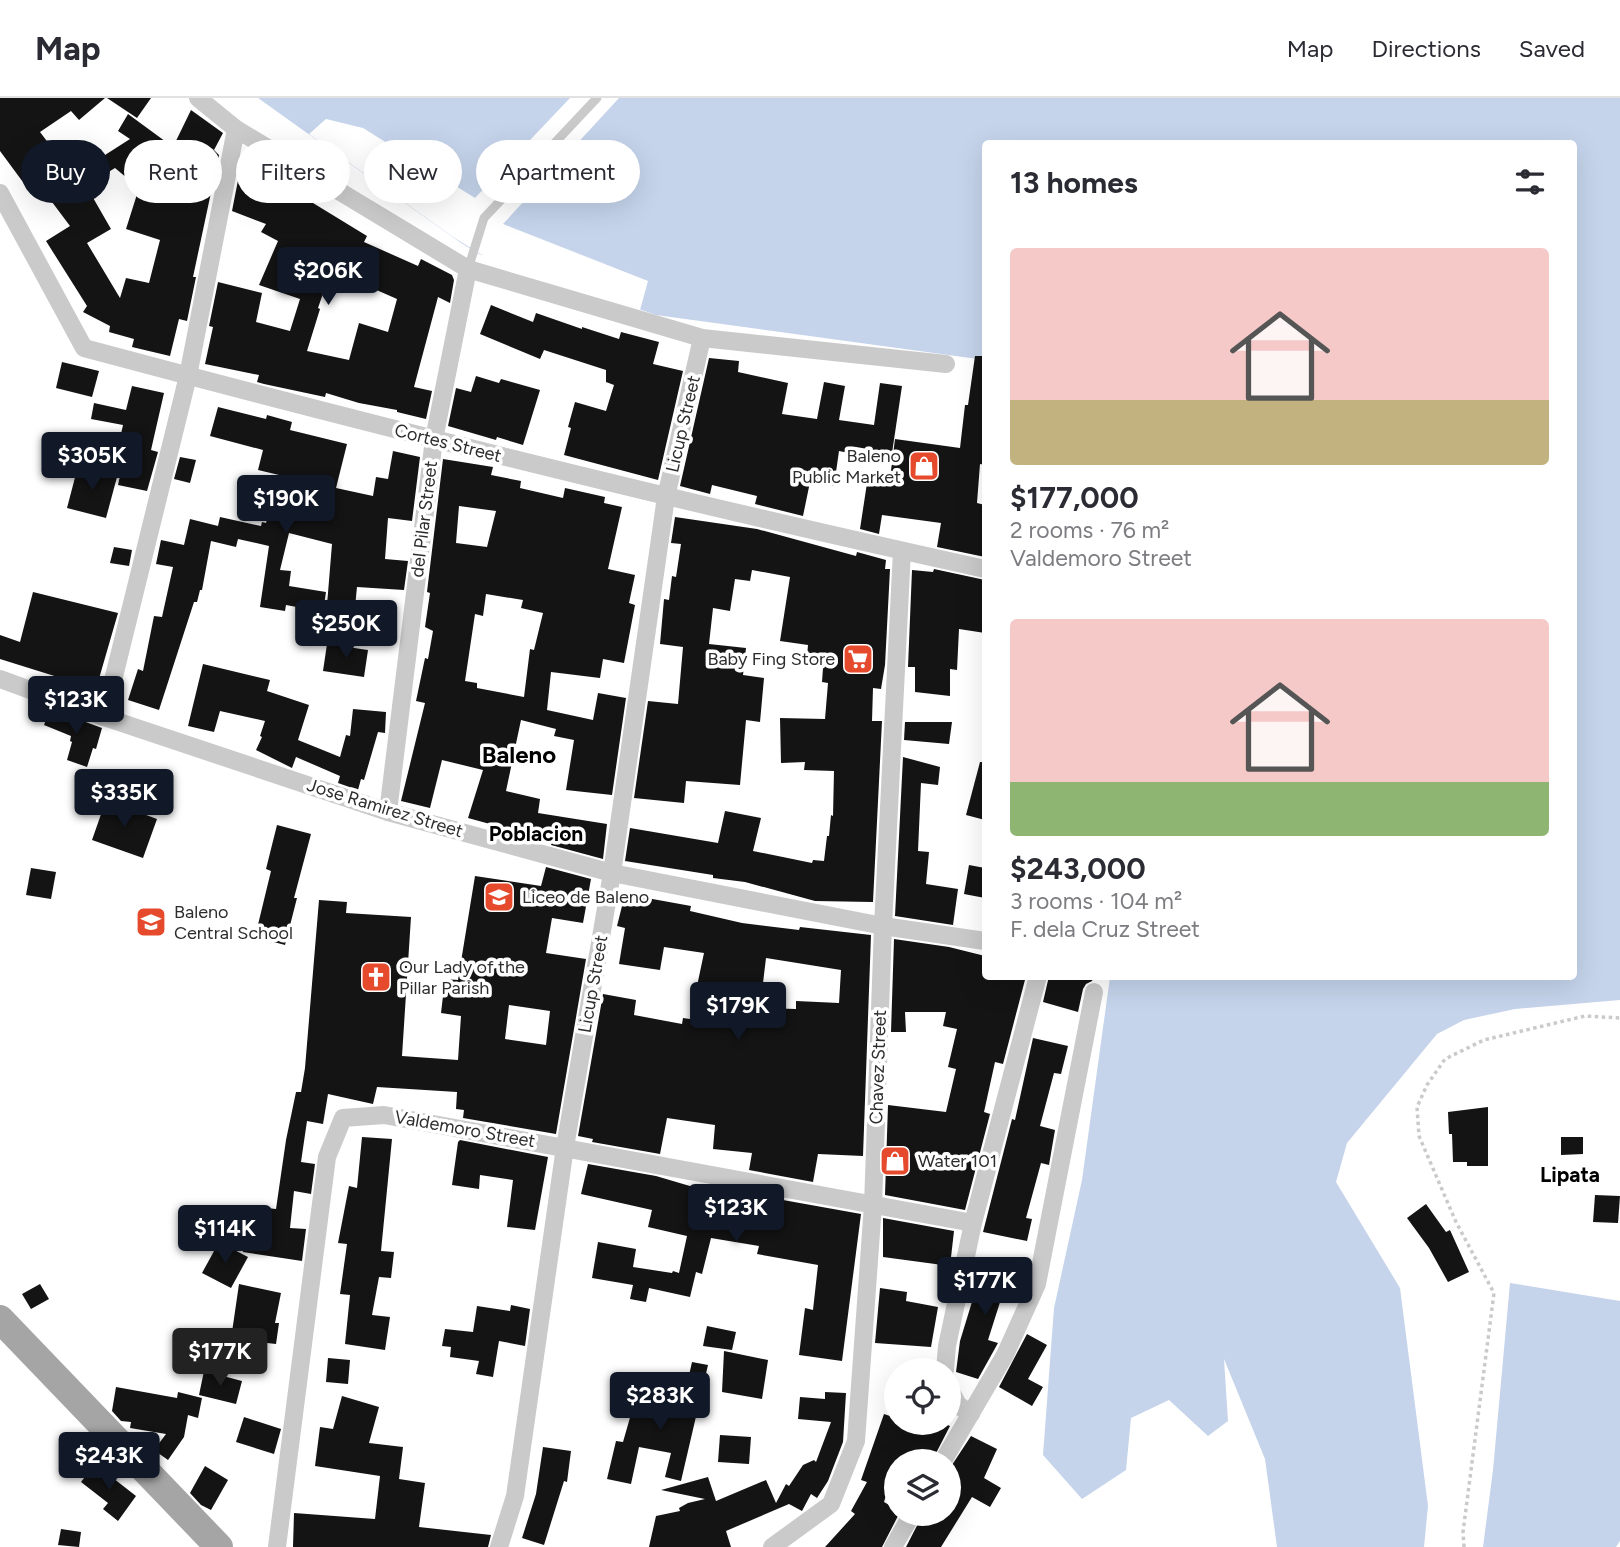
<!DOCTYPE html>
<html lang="en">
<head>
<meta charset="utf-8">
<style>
  :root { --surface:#fff; --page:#f7f7f7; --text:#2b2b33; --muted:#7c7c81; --line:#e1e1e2; --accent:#111827 }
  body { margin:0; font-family:Figtree,sans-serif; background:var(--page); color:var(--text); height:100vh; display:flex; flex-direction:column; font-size:26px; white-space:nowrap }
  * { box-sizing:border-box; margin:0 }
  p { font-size:23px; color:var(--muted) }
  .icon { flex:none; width:38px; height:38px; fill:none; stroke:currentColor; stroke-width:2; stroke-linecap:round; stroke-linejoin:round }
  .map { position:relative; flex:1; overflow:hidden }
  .details { position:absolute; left:982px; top:42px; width:595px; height:840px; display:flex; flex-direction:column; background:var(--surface); border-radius:7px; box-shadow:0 7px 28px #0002 }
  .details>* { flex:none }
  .guide { position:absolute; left:21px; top:42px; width:665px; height:63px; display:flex; gap:14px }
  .buttons { position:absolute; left:884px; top:1260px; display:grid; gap:14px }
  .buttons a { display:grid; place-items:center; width:77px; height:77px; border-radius:50%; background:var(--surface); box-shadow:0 7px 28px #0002; font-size:35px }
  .price { position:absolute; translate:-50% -60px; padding:0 16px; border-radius:7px; background:var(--accent); color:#fff; font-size:23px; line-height:46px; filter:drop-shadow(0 2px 4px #0008) }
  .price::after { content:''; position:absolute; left:50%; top:42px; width:21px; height:16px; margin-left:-10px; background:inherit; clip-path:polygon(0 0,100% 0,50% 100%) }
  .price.selected { background:#222; color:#fff }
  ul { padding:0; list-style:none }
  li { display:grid; align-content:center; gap:14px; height:371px; padding:0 28px }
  li span { display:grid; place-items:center; height:217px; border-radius:7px; color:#555 }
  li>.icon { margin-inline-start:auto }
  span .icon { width:126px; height:126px; fill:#fffc; stroke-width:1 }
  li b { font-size:30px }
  h2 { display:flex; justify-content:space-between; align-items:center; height:84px; padding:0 28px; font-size:30px }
  .tag { padding:0 24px; border-radius:32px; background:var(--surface); box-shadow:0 7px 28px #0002; font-size:24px; line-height:63px }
  .tag.selected { background:var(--accent); color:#fff }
  header { display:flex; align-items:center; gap:42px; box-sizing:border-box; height:98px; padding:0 35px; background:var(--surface); border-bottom:2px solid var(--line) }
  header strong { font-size:33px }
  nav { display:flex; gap:38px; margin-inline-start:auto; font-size:24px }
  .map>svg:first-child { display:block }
  .water { fill:#c5d4eb }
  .pier { fill:#fff }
  .building { fill:#141414; fill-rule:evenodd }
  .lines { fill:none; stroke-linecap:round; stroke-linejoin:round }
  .path { stroke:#cacaca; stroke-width:3.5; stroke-dasharray:3.5 3.5; stroke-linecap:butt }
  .lane { stroke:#cacaca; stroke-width:9 }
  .street { stroke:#cacaca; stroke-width:18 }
  .primary { stroke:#a5a5a5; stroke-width:28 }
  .labels { text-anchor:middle; stroke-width:7; stroke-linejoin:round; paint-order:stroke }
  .street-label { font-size:18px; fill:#2d2d2d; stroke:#fff }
  .poi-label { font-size:18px; fill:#2d2d2d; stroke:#fff; text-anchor:start }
  .quarter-label { font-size:21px; font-weight:bold; fill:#000; stroke:#fff }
  .district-label { font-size:24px; font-weight:bold; fill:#000; stroke:#fff }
</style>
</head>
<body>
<header>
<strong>Map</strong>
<nav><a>Map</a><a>Directions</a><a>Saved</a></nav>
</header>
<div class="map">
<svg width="1620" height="1449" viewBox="0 0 1620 1449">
  <rect width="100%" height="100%" fill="#fff"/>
  <g class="water">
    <path d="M258,0h1362v902l-105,9 -51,11 -27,14 -90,109 -11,39 64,106 28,218 -4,41h-147l-12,-88 -41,-100 4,62 -20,15 -39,-36 -38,18 -5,52 -44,29 -39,-44 11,-147 28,-128 28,-203 463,-1v-832h-588v216l-329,-45 -177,-61 -18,-11z"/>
    <path d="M1510,1185l110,18v240l-4,6h-133l10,-77z"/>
  </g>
  <path class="pier" d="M570,0h49l-116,126 145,57 -8,29 -153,-52 -34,-21 -144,-103 17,-15 37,9 112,70z"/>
  <g class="building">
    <path d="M0,0h105l-26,22 -8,-9 -31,21 31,41 7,-5 2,3 50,-32 -12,-8 10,-17 45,33 18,-37 32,23 -9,17 5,5 -26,122h3l-9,44 -8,-2 -9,37 -38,-9 2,-8 -25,-7 1,-6 -27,-14 4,-6 -41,-65 24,-15 -27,-36 -9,7 -34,-46zM115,70l24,20 -13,41 34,11 -11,43 -23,-5 -6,20 -33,-55 24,-14 -19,-33 4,-3 -7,-9z"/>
    <path d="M107,0h44l-14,20z"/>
    <path d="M241,67l40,19 2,-3 33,17 -3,5 54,33 -3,6 54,24 3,-7 31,16 2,5 -4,23 -12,-6 -24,90 18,4 -6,28 -29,-7v-2l-38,-7 -33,-10 -1,4 -61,-13 -7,-2 2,-7 -54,-11 8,-37 -4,-1 9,-44 44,11 -6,29 34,9 10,-32 -41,-14 19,-44 -17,-9 5,-8 -34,-13zM331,172l66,29 -9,33 -29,-9 -10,37 -42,-9 13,-42 -2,-1z"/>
    <path d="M491,207l42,17 3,-9 46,16v-2l37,12 2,-7 38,10 -6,22 30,7 -25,109 -94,-25 7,-27 -3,-1 7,-25 31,9 8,-26 -8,-3v-12l-62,-20 -4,9 -60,-25z"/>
    <path d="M975,258h10v109l-5,-1 -3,39 8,2v52l-48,-10 4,-24 -59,-8 -3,19 -19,-5 7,-46 22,3 6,-47 65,9 5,-43h3z"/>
    <path d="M709,260l30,3 -1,11 50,11 -6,31 35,5 7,-37 21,4 -6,34 35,5 6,-42 22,3 -10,67 -36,-6 -2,7 -15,-3 -5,35 -24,-4 -7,34 -48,-12 2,-8 -45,-11 -2,9 -30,-8z"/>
    <path d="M62,264l37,9 -7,26 -36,-9z"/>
    <path d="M476,278l23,7 2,-4 39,11 -17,55 -26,-8 -1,3 -48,-14 8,-38 15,4z"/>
    <path d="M132,288l32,7 -13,57 7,2 -11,39 -29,-6 11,-49 -8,-2 2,-9 -32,-6 3,-16 32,7z"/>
    <path d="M218,309l48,12 1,-4 25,7 -2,8 57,14 -11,44 37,8 3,-19 12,2 5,-28 27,6 -8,64 -24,-3 -3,41 23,2 -4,29 -47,-3 -2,20 -28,-2 5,-61 -43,-11 -9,37 11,1 -2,15 37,6 -3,20 -37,-7 -1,6 -25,-4 9,-61 -31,-7 -2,8 -25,-6 -9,49h-2l-3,12h-3l-35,108 -31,-10 10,-31 5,2 11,-55 8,1 11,-50 -17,-3 5,-24 23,5 6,-26 28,7 2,-9 41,9 1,-4 4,1 13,-48 -21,-5 5,-20 -53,-14z"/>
    <path d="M180,359l16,3 -6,23 -16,-4z"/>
    <path d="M443,361l50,8 -2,8 30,6 -1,7 43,10 2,-10 40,9 -1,6 18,4 -14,62 27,6 -6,28 6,2 -11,58 -21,-4 -3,19 -49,-6 -4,38 46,10 5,-27 28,5 -14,97 -46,-5 8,-50 -20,-4 2,-7 -35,-9 -15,71 34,8 -2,14 69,11 -4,35 -52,-14 1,-4 -84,-23 15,-48 -41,-10 -12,48 -29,-7 24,-98 -9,-2 9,-43 3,1 5,-28 -8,-4 5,-34 -3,-1zM459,408l37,5 -9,36 -31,-4zM486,496l37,6 -2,8 22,5 -9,37 -4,-1 -6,48 -47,-9v-5l-12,-2 10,-67 8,2z"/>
    <path d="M78,368l39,11 -11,41 -39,-10z"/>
    <path d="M675,419l82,12 99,27 1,-4 29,8 -1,9h5l-5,96 -4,24 -8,-1 -1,33h10l-9,181 -58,-1 -70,-19 -32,-4v-3l-88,-14 5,-33 88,15 7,-32 36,7 -8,33 59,12 1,-3 11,1 3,-25h2l2,-21 2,1 1,-45 -30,-1 1,-8 -24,1 -1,-45 45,1 3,-36 -6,-1 1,-14 -17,-1 2,-22 -28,-4 10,-64 -38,-7 -2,11 -15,-2 -5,32 -17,-3 -4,36 37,4 -3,27 21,3 -4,44 -14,-2 -6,65 -54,-4 -2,22 -50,-5 14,-97 30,3 5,-57 -23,-3 4,-45 5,1 3,-24 4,1 5,-33 -10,-1z"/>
    <path d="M114,449l18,3 -3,16 -19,-3z"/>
    <path d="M934,471l51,11v53l-26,-4 -2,41 -7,-1v27l-35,-4v-25h-7l4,-97 21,2z"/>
    <path d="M33,494l85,21 -22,76 -96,-30v-24l20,7z"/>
    <path d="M327,546l41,6 -4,27 -41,-6z"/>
    <path d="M203,566l67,16 -3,11 42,14 -11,35 42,17 6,-22 4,1 3,-27 33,3 -1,21 -7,-1 -14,48 -3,-1 -3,11 -20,-7 2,-7 -44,-19 -4,11 -36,-18 6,-13 -2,-1 5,-15 -45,-10 -6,21 -26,-6z"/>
    <path d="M50,611l52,19 -6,21 -3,-1 -6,19 -20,-7 5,-18 -2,-1 1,-5 -27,-11z"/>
    <path d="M905,624h47l-3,22 -45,-4z"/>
    <path d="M903,659l37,10 -2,18 -17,-2 -3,68 11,1 -3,32 32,5 -5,36 -58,-9z"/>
    <path d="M980,664h5v58l-19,-5z"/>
    <path d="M106,702l51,19 -14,39 -51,-18z"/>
    <path d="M277,727l34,9 -17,64h3l-12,47 -30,-8 16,-66 -5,-2z"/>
    <path d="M969,767l16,3v30l-21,-4z"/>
    <path d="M546,769l45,12 -8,44 -31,-5 -6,35 40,6 -30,175 -93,-16 1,-8 -8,-1 1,-17 -80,-5 -4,17 -45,-10 -5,30 -16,-3 -6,41 14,2 -4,30 -17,-3 -4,37 16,1 -4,32 -59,-9 5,-46 28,3 10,-69 10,-48h5l4,-24 14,-168 28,2 -1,11 65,4 -9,139 56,4 3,-44 -20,-3 4,-34 13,1 17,-104 66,10zM509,907l41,6 -4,34 -41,-6z"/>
    <path d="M31,770l25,4 -5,27 -25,-4z"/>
    <path d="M625,796l66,12 -1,5 52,12 57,7 1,-3 71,8 -8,221 -45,-2 -5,28 -64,-12 3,-17 -39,-4 2,-24 -48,-7 -7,36 -68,-12 1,-3 -15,-3 25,-142 33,6 -2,15 48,9 1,-6 7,1 14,-66 -40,-6 -4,23 -41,-6 6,-36 -8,-2zM766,860l75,12 -2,33 -43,-2v8l-36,-1z"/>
    <path d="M894,841l55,8 36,9v20h41l-23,88 -8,-2 -11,50 6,2 -25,96 -80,-15 3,-90 58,7 10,-43 -8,-2 9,-38 -14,-3 3,-14h-41l1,20h-15z"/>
    <path d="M1049,878h45l-2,5 -6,3 -3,5 -5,23 -35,-10z"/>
    <path d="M1033,940l35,8 -7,28 -7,-1 -14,53 15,4 -6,35 -8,-2 -15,55 6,1 -5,22 -44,-9 29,-113 3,1z"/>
    <path d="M1488,1009v59h-21v-4h-14l-1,-28h-3l-1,-22z"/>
    <path d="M362,1039l30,2 -11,112 13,1 -3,26 -12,-1 -7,38 18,2 -5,33 -40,-6 5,-49 -10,-1 7,-50 -9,-1 11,-57 8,2z"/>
    <path d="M1561,1039h22v17l-22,1z"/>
    <path d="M460,1042l88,17 -13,73 -28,-3 6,-47 -33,-5 -1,14 -27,-4 6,-43z"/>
    <path d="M588,1066l68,12 44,13 43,8 1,-4 117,21 -19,147 -43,-6 6,-47 8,2 5,-45 -61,-11 2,-8 -48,-8 -9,36 -6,-2 -6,25 -41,-9 -3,14 -16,-3 3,-14 -41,-7 6,-36 38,7 -3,18 39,6 1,-2 6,2 8,-37 -39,-9 4,-17 -71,-16z"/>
    <path d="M1595,1097l25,1 -2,27 -25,-1z"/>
    <path d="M1426,1106l20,28 4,-2 19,42 -21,10 -19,-34 -22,-30z"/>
    <path d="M883,1120l71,13 -4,35 -67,-9z"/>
    <path d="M219,1144l29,15 -17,31 -29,-15z"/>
    <path d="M976,1166l51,14 -11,25 -15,-4 -13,41 10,3 -20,36 -22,-7 4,-31 15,-49 -5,-1z"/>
    <path d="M40,1186l9,15 -18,10 -9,-15z"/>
    <path d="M239,1186l42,9 -6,30h4l-3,21 -45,-5z"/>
    <path d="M880,1190l27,4 -1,9 32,6 -7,40 -56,-4z"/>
    <path d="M511,1207l19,4 -5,37 -26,-5 -6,36 -17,-3 3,-13 -29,-4 1,-10 -9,-1 3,-17 28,3 4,-26 33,5z"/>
    <path d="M707,1228l29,6 -4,18 -29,-4z"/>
    <path d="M1027,1236l20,11 -19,34 15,8 -11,19 -33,-19z"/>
    <path d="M724,1253l44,9 -6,39 -40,-7z"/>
    <path d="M328,1260l22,2 -2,24 -22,-2z"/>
    <path d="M692,1264l16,3 -27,116 -16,-4 6,-24 -32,-6 -8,37 -24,-5 9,-38 7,1 12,-42 39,12 1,-6 7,1z"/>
    <path d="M204,1273l38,10 -6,23 -37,-9z"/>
    <path d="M116,1289l61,11 1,-6 24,6 -4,20 -10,-3 -4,22 -16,23 -14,-10 12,-16 -36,-6 1,-6 -10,-1 -9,-10z"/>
    <path d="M825,1294l21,1 -3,49 -15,39 -11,17 -6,-4 -9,17 -13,-7 -63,27 5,16h-82l7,-31 24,-5 -1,-3 9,-5 17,-4 -44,-9 47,-13 8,24 50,-21 10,23 10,-19 3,2 14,-21 11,-5 2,2 15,-40 -33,-3 2,-22 25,2z"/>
    <path d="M342,1298l37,11 -10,36 34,4 -4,32 26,4 -6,44 72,8 -3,12h-195l1,-34 81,6 5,-43 -65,-10 5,-39 13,2z"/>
    <path d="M884,1316l12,4v5h47l7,3 -18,35h-36l-12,41 12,7v5h3l-17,33h-57l30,-33 -4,-3 16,-29 -6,-2z"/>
    <path d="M244,1319l37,12 -7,25 -38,-12z"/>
    <path d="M720,1337l31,2 -2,27 -31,-2z"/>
    <path d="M971,1338l26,13 -13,29 17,10 -11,19 -18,-10 -31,50h-35l17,-33h25v-43z"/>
    <path d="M543,1349l28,4 -4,31 -3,-1 -20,64 -22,-7 14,-44z"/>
    <path d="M95,1366l41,32 -18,25 -15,-12 5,-6 -27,-21z"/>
    <path d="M205,1368l23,14 -17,30 -10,-5 -11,-12z"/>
    <path d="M61,1431l20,3 -2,15 -21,-2z"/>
  </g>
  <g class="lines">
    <path class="path" d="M1464,1449l-1,-15 31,-239 -38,-71 -37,-86 -2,-29 10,-22 18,-26 39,-19 101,-24 35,2"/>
    <path class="lane" d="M468,171l16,-51 113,-120"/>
    <g class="street">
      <path d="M198,0l38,31"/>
      <path d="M0,95l84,155c299,80 599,155 901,221"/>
      <path d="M0,581l104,38 284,95 224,61 271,53 102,15"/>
      <path d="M104,619l84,-341 48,-247 232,140 234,69 244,26"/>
      <path d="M388,714l46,-373 34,-170"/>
      <path d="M945,1272l2,-24 26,-123 65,-247"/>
      <path d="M948,1288l10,19 13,9"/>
      <path d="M943,1363l62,-106 32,-71 57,-292"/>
      <path d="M277,1449l50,-390 16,-39 41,-3 589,108"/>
      <path d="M499,1449l16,-51 50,-349 47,-274 54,-376 36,-159"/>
      <path d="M772,1449l59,-43 25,-63 17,-236 10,-279 19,-375"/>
      <path d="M893,1449l19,-33"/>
    </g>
    <path class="primary" d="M0,1221l219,228"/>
  </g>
  <defs>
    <g id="shop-square" transform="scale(1.575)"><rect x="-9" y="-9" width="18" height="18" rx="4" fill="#e64a2c" stroke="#fff"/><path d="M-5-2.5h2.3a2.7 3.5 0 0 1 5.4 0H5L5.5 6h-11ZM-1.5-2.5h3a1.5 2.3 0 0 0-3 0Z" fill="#fff"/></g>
    <g id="supermarket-square" transform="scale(1.575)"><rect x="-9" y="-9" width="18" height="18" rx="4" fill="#e64a2c" stroke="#fff"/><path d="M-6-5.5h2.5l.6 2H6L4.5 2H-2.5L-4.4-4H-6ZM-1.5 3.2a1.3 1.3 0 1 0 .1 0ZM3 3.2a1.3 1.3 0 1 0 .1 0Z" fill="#fff"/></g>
    <g id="school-square" transform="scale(1.575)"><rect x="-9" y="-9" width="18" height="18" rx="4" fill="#e64a2c" stroke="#fff"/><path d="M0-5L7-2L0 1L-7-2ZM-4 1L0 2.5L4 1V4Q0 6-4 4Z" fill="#fff"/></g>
    <g id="church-square" transform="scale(1.575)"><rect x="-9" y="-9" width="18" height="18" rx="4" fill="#e64a2c" stroke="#fff"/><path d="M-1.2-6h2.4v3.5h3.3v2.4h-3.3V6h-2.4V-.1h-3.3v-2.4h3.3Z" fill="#fff"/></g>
  </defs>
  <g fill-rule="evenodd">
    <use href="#shop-square" x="924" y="368"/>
    <use href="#supermarket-square" x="858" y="561"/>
    <use href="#school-square" x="499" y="799"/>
    <use href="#school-square" x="151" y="824"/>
    <use href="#church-square" x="376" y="879"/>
    <use href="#shop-square" x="895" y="1063"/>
  </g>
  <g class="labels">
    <g class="street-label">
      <text transform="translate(683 326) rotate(-77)" y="6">Licup Street</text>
      <text transform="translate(448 345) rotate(14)" y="6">Cortes Street</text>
      <text transform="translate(424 421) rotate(-83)" y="6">del Pilar Street</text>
      <text transform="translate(385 710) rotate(17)" y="6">Jose Ramirez Street</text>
      <text transform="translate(593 886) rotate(-80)" y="6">Licup Street</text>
      <text transform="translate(878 969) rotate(-88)" y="6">Chavez Street</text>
      <text transform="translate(465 1031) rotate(10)" y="6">Valdemoro Street</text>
    </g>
    <g class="poi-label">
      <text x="901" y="364" text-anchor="end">Baleno<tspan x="901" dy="21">Public Market</tspan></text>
      <text x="835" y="567" text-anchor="end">Baby Fing Store</text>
      <text x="522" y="805">Liceo de Baleno</text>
      <text x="174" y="820">Baleno<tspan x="174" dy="21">Central School</tspan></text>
      <text x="399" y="875">Our Lady of the<tspan x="399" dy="21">Pillar Parish</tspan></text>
      <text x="918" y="1069">Water 101</text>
    </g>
    <g class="quarter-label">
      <text x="536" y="743">Poblacion</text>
      <text x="1570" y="1084">Lipata</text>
    </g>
    <g class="district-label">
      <text x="519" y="665">Baleno</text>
    </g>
  </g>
</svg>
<div class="buttons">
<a><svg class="icon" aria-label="locate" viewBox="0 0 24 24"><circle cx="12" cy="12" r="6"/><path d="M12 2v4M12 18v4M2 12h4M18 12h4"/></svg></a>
<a><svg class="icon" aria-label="layers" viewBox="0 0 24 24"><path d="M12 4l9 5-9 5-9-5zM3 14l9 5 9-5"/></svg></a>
</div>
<b class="price" style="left:328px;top:209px">$206K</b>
<b class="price" style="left:92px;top:394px">$305K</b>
<b class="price" style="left:286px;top:437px">$190K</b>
<b class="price" style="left:346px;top:562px">$250K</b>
<b class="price" style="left:76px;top:638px">$123K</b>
<b class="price" style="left:124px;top:731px">$335K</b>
<b class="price" style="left:738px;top:944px">$179K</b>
<b class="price" style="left:736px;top:1146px">$123K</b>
<b class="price" style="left:225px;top:1167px">$114K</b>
<b class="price" style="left:985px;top:1219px">$177K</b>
<b class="price selected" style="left:220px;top:1290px">$177K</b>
<b class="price" style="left:660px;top:1334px">$283K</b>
<b class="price" style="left:109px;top:1394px">$243K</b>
<div class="guide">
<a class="tag selected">Buy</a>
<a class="tag">Rent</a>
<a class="tag">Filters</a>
<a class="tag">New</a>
<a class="tag">Apartment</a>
</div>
<section class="details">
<h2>13 homes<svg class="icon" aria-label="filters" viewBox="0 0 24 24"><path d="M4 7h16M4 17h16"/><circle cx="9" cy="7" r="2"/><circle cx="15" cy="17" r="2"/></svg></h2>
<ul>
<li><span style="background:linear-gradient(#f6c9c9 70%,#c2b280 0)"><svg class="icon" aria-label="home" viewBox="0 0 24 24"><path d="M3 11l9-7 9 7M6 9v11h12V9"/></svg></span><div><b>$177,000</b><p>2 rooms · 76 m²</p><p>Valdemoro Street</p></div></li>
<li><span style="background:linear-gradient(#f6c9c9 75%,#8fb573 0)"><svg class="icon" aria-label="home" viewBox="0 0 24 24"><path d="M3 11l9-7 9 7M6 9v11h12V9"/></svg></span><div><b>$243,000</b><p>3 rooms · 104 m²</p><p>F. dela Cruz Street</p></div></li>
</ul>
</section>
</div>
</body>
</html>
